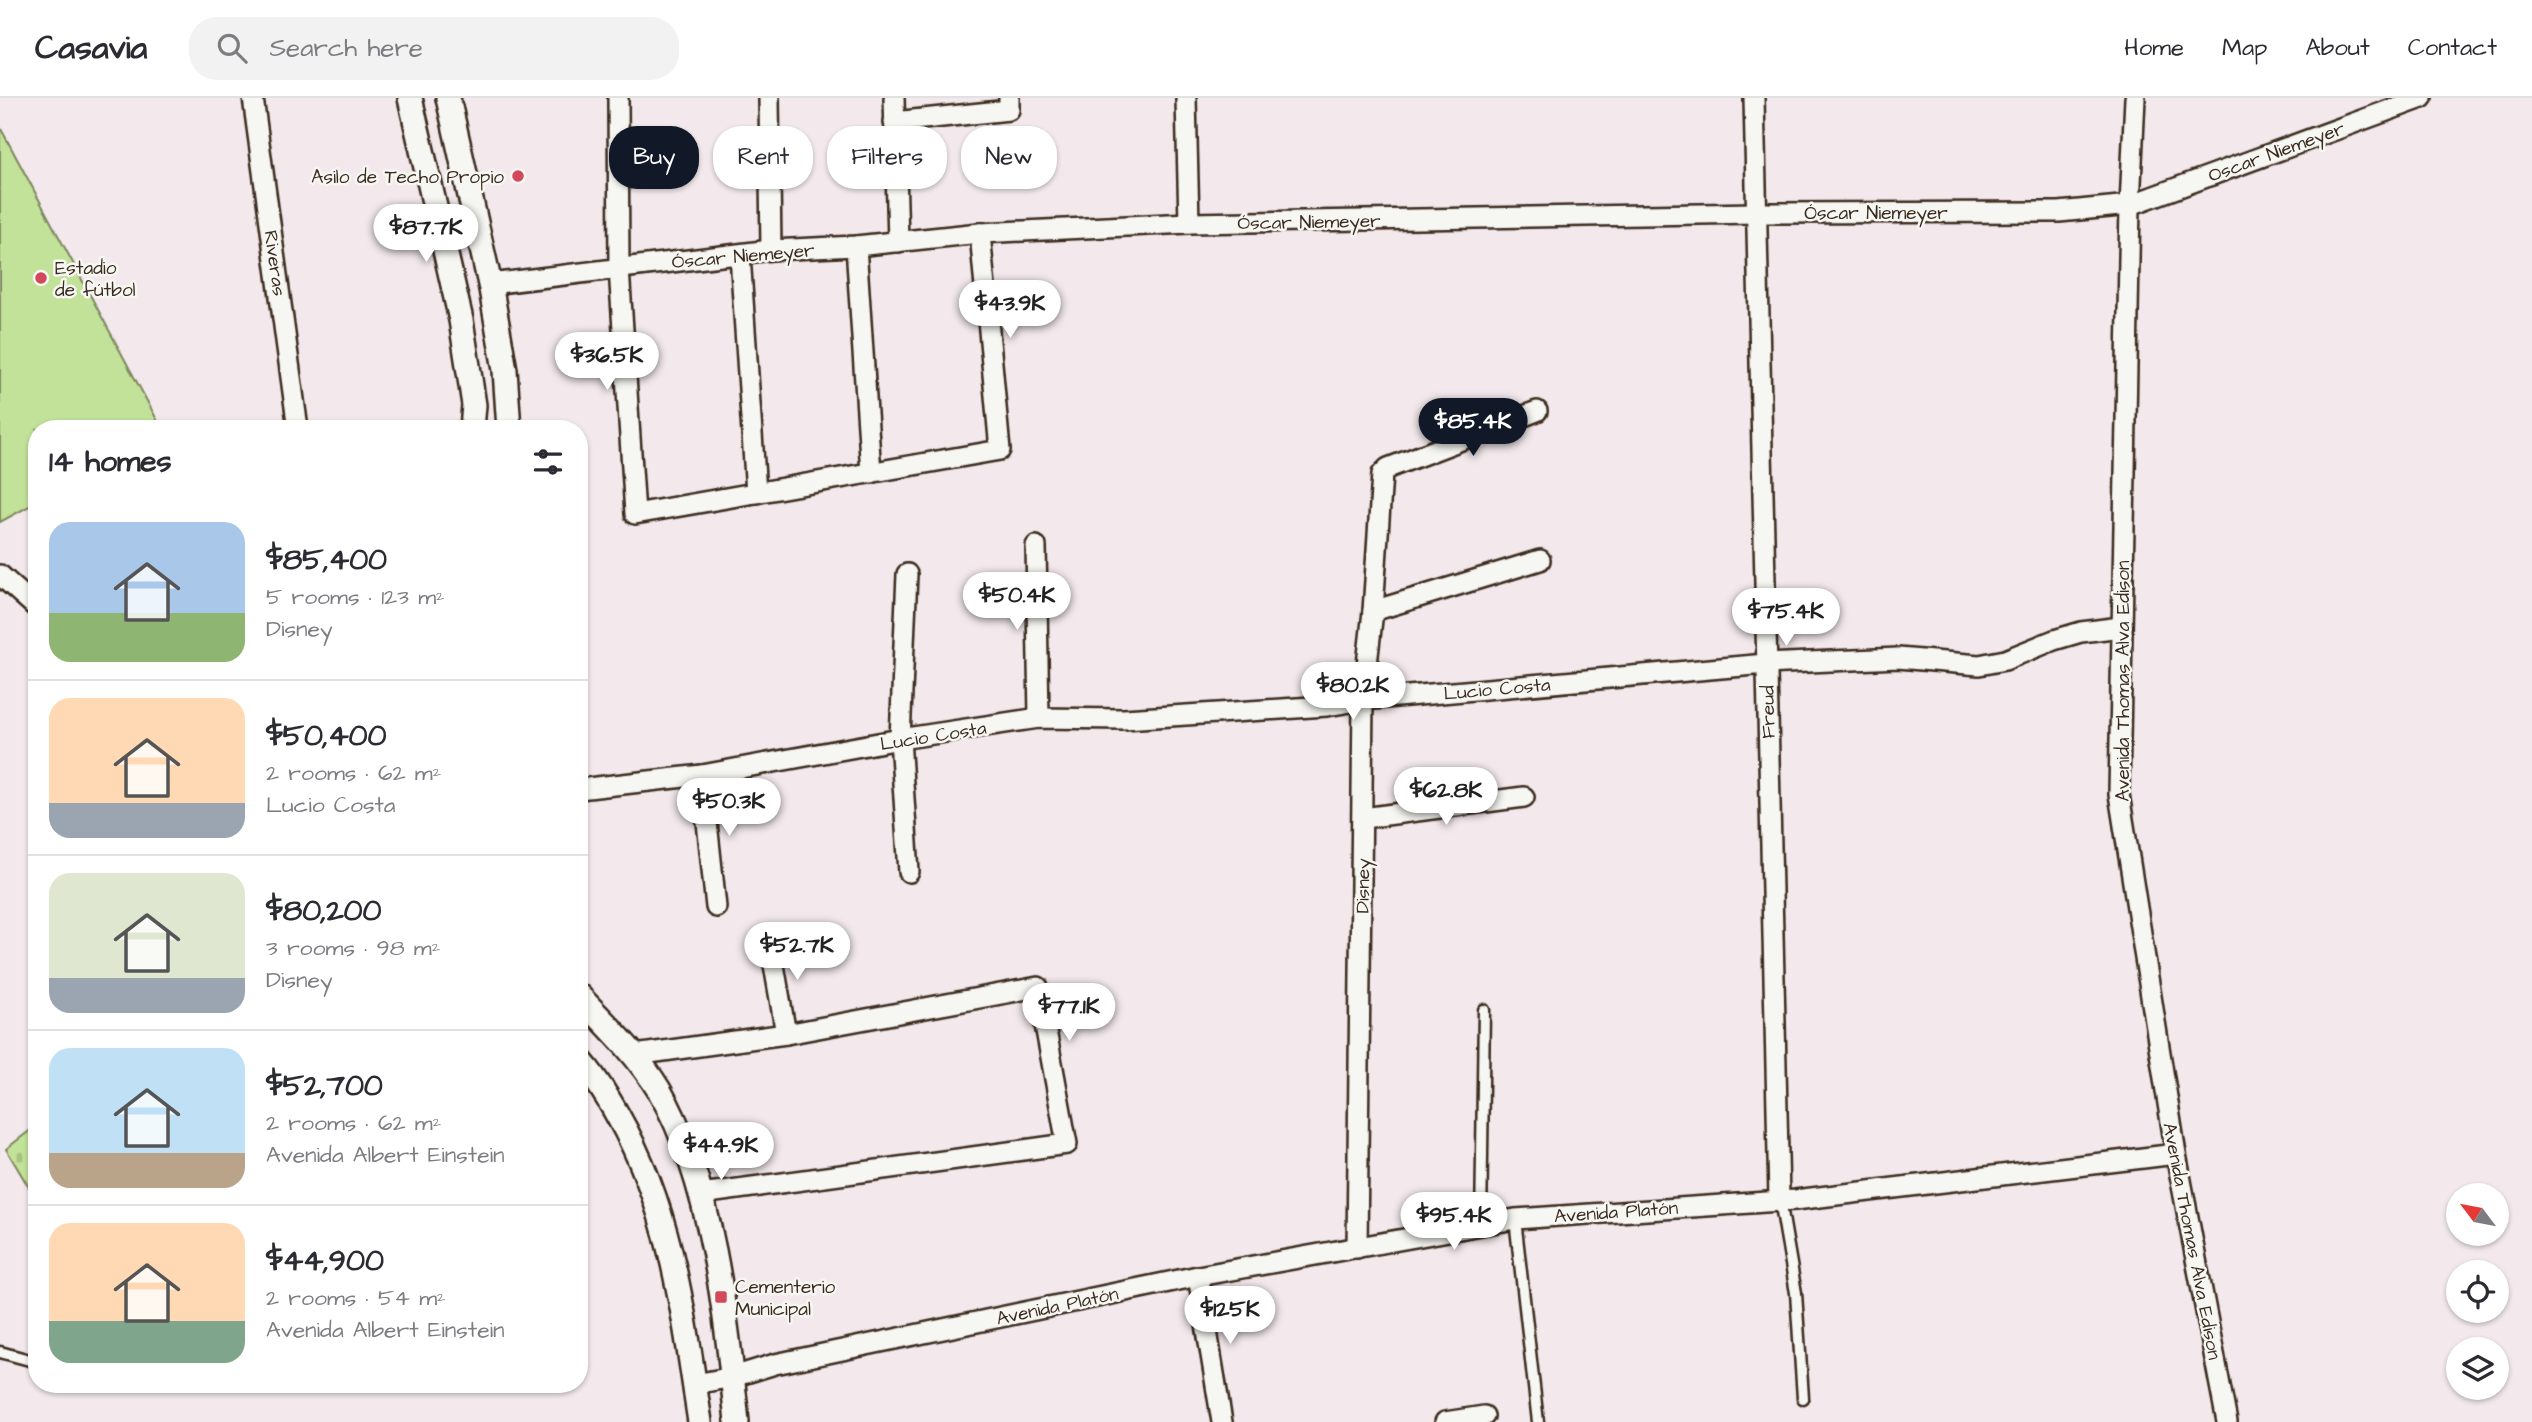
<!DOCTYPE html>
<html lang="en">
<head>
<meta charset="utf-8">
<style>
  :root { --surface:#fff; --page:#f2f2f3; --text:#2b2b33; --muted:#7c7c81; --line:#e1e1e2; --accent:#111827 }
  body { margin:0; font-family:"Architects Daughter",sans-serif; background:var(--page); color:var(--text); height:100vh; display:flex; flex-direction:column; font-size:26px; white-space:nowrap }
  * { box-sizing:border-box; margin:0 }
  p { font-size:23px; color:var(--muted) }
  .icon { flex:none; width:38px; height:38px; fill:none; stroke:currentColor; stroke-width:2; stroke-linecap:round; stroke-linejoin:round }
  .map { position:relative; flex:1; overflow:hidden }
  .panel { position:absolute; left:28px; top:322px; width:560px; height:973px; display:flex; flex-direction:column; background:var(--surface); border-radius:28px; box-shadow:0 2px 5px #0004 }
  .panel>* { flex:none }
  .hud { position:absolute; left:609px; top:28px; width:665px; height:63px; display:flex; gap:14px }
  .needle { width:46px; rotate:302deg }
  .tools { position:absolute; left:2446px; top:1085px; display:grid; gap:14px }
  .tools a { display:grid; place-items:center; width:63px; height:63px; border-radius:50%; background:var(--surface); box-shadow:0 2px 5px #0004; font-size:35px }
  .price { position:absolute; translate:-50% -60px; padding:0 16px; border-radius:24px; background:#fff; color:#222; font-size:23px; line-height:46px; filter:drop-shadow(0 2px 4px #0008) }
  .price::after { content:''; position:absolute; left:50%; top:42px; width:21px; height:16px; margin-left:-10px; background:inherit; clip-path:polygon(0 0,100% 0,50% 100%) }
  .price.current { background:var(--accent); color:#fff }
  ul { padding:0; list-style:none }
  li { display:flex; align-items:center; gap:21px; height:175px; padding:0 21px }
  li+li { border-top:2px solid var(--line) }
  li span { display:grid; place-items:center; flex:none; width:196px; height:140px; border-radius:21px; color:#555 }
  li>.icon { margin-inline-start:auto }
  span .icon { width:84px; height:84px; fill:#fffc; stroke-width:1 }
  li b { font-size:30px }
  h2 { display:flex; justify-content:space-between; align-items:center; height:84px; padding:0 21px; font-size:30px }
  .chip { padding:0 24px; border-radius:28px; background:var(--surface); box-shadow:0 2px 5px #0004; font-size:24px; line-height:63px }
  .chip.current { background:var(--accent); color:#fff }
  header { display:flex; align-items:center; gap:42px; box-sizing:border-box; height:98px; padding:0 35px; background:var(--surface); border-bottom:2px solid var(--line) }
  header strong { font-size:33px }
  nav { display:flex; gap:38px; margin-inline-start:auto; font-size:24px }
  .search { width:490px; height:63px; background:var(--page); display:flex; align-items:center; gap:18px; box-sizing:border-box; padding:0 24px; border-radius:28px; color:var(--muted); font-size:26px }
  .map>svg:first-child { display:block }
  .cemetery { fill:url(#cemetery-stones); stroke:#7e865c; stroke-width:2 }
  .park { fill:#c2e29a; stroke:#7e865c; stroke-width:2 }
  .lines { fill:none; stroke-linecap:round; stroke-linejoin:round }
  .service-casing { stroke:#3b2a1e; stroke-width:15 }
  .minor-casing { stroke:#3b2a1e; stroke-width:24 }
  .tertiary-casing { stroke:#3b2a1e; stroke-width:28 }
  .service { stroke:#f6f6f2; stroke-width:10 }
  .minor { stroke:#f6f6f2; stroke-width:19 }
  .tertiary { stroke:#f6f6f2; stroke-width:23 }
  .poi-dot { fill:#d1495b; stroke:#f6f6f2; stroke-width:2.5 }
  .labels { text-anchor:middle; stroke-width:5; stroke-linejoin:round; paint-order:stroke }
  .street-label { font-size:19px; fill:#3b2a1e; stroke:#f6f6f2 }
  .poi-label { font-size:19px; fill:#3b2a1e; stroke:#f6f6f2; text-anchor:start }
</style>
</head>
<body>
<header>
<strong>Casavia</strong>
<div class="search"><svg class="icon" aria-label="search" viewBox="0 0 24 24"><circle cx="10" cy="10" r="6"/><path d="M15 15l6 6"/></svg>Search here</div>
<nav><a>Home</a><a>Map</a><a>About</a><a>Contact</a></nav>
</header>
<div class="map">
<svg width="2532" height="1324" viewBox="0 0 2532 1324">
  <defs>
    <pattern id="cemetery-stones" width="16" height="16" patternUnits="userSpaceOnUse" patternTransform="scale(1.75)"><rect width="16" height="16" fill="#c2e29a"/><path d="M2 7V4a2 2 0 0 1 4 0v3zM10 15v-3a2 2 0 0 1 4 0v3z" fill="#a8c284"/></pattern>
  </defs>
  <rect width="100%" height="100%" fill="#f3e9ed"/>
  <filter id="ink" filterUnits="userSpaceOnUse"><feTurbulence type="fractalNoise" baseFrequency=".0143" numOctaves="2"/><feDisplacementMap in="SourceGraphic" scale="14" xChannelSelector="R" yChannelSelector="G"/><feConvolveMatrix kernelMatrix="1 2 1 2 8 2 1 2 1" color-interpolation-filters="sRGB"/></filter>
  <g filter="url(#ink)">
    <path class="cemetery" d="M37,1027v76l-31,-52z"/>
    <path class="park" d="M0,29l162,302h-125v73l-37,20z"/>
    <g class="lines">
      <g class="service-casing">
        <g id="service">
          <path d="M1780,1102l16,93 7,105"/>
          <path d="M1515,1121l23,203"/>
          <path d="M1481,1128l3,-216"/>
          <path d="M0,1254l37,10"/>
        </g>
      </g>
      <g class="minor-casing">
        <g id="minor">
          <path d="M253,0l45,331"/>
          <path d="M618,0l1,170 16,246 365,-64 -20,-217"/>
          <path d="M769,0l2,152"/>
          <path d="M894,0l4,144"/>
          <path d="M1186,0l3,125"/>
          <path d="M1754,0l25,1101"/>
          <path d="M2135,0l-5,107 -11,589 57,360 51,268"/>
          <path d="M894,24l115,-12v-12"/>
          <path d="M856,148l15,227"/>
          <path d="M740,157l16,238"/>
          <path d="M490,186l281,-34 85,-4 124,-13 209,-10 567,-10 303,-1 71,-7 292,-107"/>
          <path d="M1036,448l3,172"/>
          <path d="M907,476l-7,165 9,133"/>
          <path d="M0,477l37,33"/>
          <path d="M1373,513l167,-51"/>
          <path d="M702,677l14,132"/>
          <path d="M579,691l123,-14 198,-36 139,-21 85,1 203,-13 36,-6 403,-36 132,-6 81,7 26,-5 49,-20 27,-8 40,-5"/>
          <path d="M1363,720l161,-21"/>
          <path d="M769,838l17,98"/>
          <path d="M635,957l151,-21 252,-47 29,157 -366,50"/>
          <path d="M1357,1150l6,-548 10,-89 9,-137 6,-6 149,-57"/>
          <path d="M1198,1178l24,146"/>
          <path d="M695,1286l38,-7 42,-13 423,-88 317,-57 280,-19 381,-46"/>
          <path d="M1445,1324l39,-6"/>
        </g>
      </g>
      <g class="tertiary-casing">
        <g id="tertiary">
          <path d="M410,0l51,222 13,85 -2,24"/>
          <path d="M448,0l43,191 14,81 4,59"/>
          <path d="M579,898c29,30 58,58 80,94 53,90 68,229 78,332"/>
          <path d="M579,961c15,16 28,37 39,57 54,95 66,200 82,306"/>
        </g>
      </g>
      <use href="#service" class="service"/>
      <use href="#minor" class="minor"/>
      <use href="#tertiary" class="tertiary"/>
    </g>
  </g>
  <g class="poi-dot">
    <circle cx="518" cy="78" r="7"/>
    <circle cx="41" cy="180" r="7"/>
    <rect x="714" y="1192" width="14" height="14" rx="3.5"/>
  </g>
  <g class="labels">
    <g class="street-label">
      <text transform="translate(2276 53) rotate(-20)" y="7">Oscar Niemeyer</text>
      <text x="1876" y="121">Óscar Niemeyer</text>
      <text transform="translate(1309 123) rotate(-1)" y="7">Óscar Niemeyer</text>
      <text transform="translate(743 157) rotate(-5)" y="7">Óscar Niemeyer</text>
      <text transform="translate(276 165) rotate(82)" y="7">Riveras</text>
      <text transform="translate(2122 583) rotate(-90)" y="7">Avenida Thomas Alva Edison</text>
      <text transform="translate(1497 590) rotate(-5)" y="7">Lucio Costa</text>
      <text transform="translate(1767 614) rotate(-91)" y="7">Freud</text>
      <text transform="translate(933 637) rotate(-9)" y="7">Lucio Costa</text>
      <text transform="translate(1362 788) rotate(-89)" y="7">Disney</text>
      <text transform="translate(1616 1113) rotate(-4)" y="7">Avenida Platón</text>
      <text transform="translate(2193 1143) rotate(79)" y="7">Avenida Thomas Alva Edison</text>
      <text transform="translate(1057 1207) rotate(-12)" y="7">Avenida Platón</text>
    </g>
    <g class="poi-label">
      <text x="504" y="85" text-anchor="end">Asilo de Techo Propio</text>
      <text x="55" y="176">Estadio<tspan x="55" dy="22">de fútbol</tspan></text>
      <text x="735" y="1195">Cementerio<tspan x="735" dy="22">Municipal</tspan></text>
    </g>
  </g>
</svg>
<div class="tools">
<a><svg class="needle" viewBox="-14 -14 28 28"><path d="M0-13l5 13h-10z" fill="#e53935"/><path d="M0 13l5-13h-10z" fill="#7c7c81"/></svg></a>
<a><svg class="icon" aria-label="locate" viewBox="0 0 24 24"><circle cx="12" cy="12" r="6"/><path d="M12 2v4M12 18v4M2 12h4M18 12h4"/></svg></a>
<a><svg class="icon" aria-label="layers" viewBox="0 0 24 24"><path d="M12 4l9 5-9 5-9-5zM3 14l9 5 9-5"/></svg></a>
</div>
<b class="price" style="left:426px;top:166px">$87.7K</b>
<b class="price" style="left:1010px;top:242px">$43.9K</b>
<b class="price" style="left:607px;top:294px">$36.5K</b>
<b class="price current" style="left:1473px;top:360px">$85.4K</b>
<b class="price" style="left:1017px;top:534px">$50.4K</b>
<b class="price" style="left:1786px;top:550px">$75.4K</b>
<b class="price" style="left:1353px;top:624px">$80.2K</b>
<b class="price" style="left:1446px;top:729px">$62.8K</b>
<b class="price" style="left:729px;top:740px">$50.3K</b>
<b class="price" style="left:797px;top:884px">$52.7K</b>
<b class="price" style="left:1069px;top:945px">$77.1K</b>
<b class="price" style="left:721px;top:1084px">$44.9K</b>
<b class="price" style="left:1454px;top:1154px">$95.4K</b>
<b class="price" style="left:1230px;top:1248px">$125K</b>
<div class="hud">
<a class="chip current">Buy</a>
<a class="chip">Rent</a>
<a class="chip">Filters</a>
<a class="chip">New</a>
</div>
<section class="panel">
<h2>14 homes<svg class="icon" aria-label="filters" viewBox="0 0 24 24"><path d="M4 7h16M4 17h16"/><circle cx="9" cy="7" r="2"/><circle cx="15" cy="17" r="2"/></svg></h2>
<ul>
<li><span style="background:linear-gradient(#a9c7e8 65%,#8fb573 0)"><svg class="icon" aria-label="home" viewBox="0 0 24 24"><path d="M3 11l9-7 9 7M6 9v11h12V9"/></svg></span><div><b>$85,400</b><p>5 rooms · 123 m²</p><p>Disney</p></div></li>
<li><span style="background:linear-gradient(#ffd9b3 75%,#9aa5b1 0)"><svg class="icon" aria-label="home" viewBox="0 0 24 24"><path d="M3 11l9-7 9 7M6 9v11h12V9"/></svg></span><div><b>$50,400</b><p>2 rooms · 62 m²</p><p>Lucio Costa</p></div></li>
<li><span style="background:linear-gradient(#dfe7d0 75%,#9aa5b1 0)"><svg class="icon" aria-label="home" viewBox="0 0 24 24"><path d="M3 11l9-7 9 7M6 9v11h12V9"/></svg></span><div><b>$80,200</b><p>3 rooms · 98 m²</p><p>Disney</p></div></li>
<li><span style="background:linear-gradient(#bfe0f5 75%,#b9a48a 0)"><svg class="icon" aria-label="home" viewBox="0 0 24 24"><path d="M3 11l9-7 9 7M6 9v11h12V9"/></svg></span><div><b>$52,700</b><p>2 rooms · 62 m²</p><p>Avenida Albert Einstein</p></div></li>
<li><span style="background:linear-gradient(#ffd9b3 70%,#7fa58c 0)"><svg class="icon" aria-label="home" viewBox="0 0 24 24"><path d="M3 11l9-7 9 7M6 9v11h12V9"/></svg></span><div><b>$44,900</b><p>2 rooms · 54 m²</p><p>Avenida Albert Einstein</p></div></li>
</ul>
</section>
</div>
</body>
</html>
